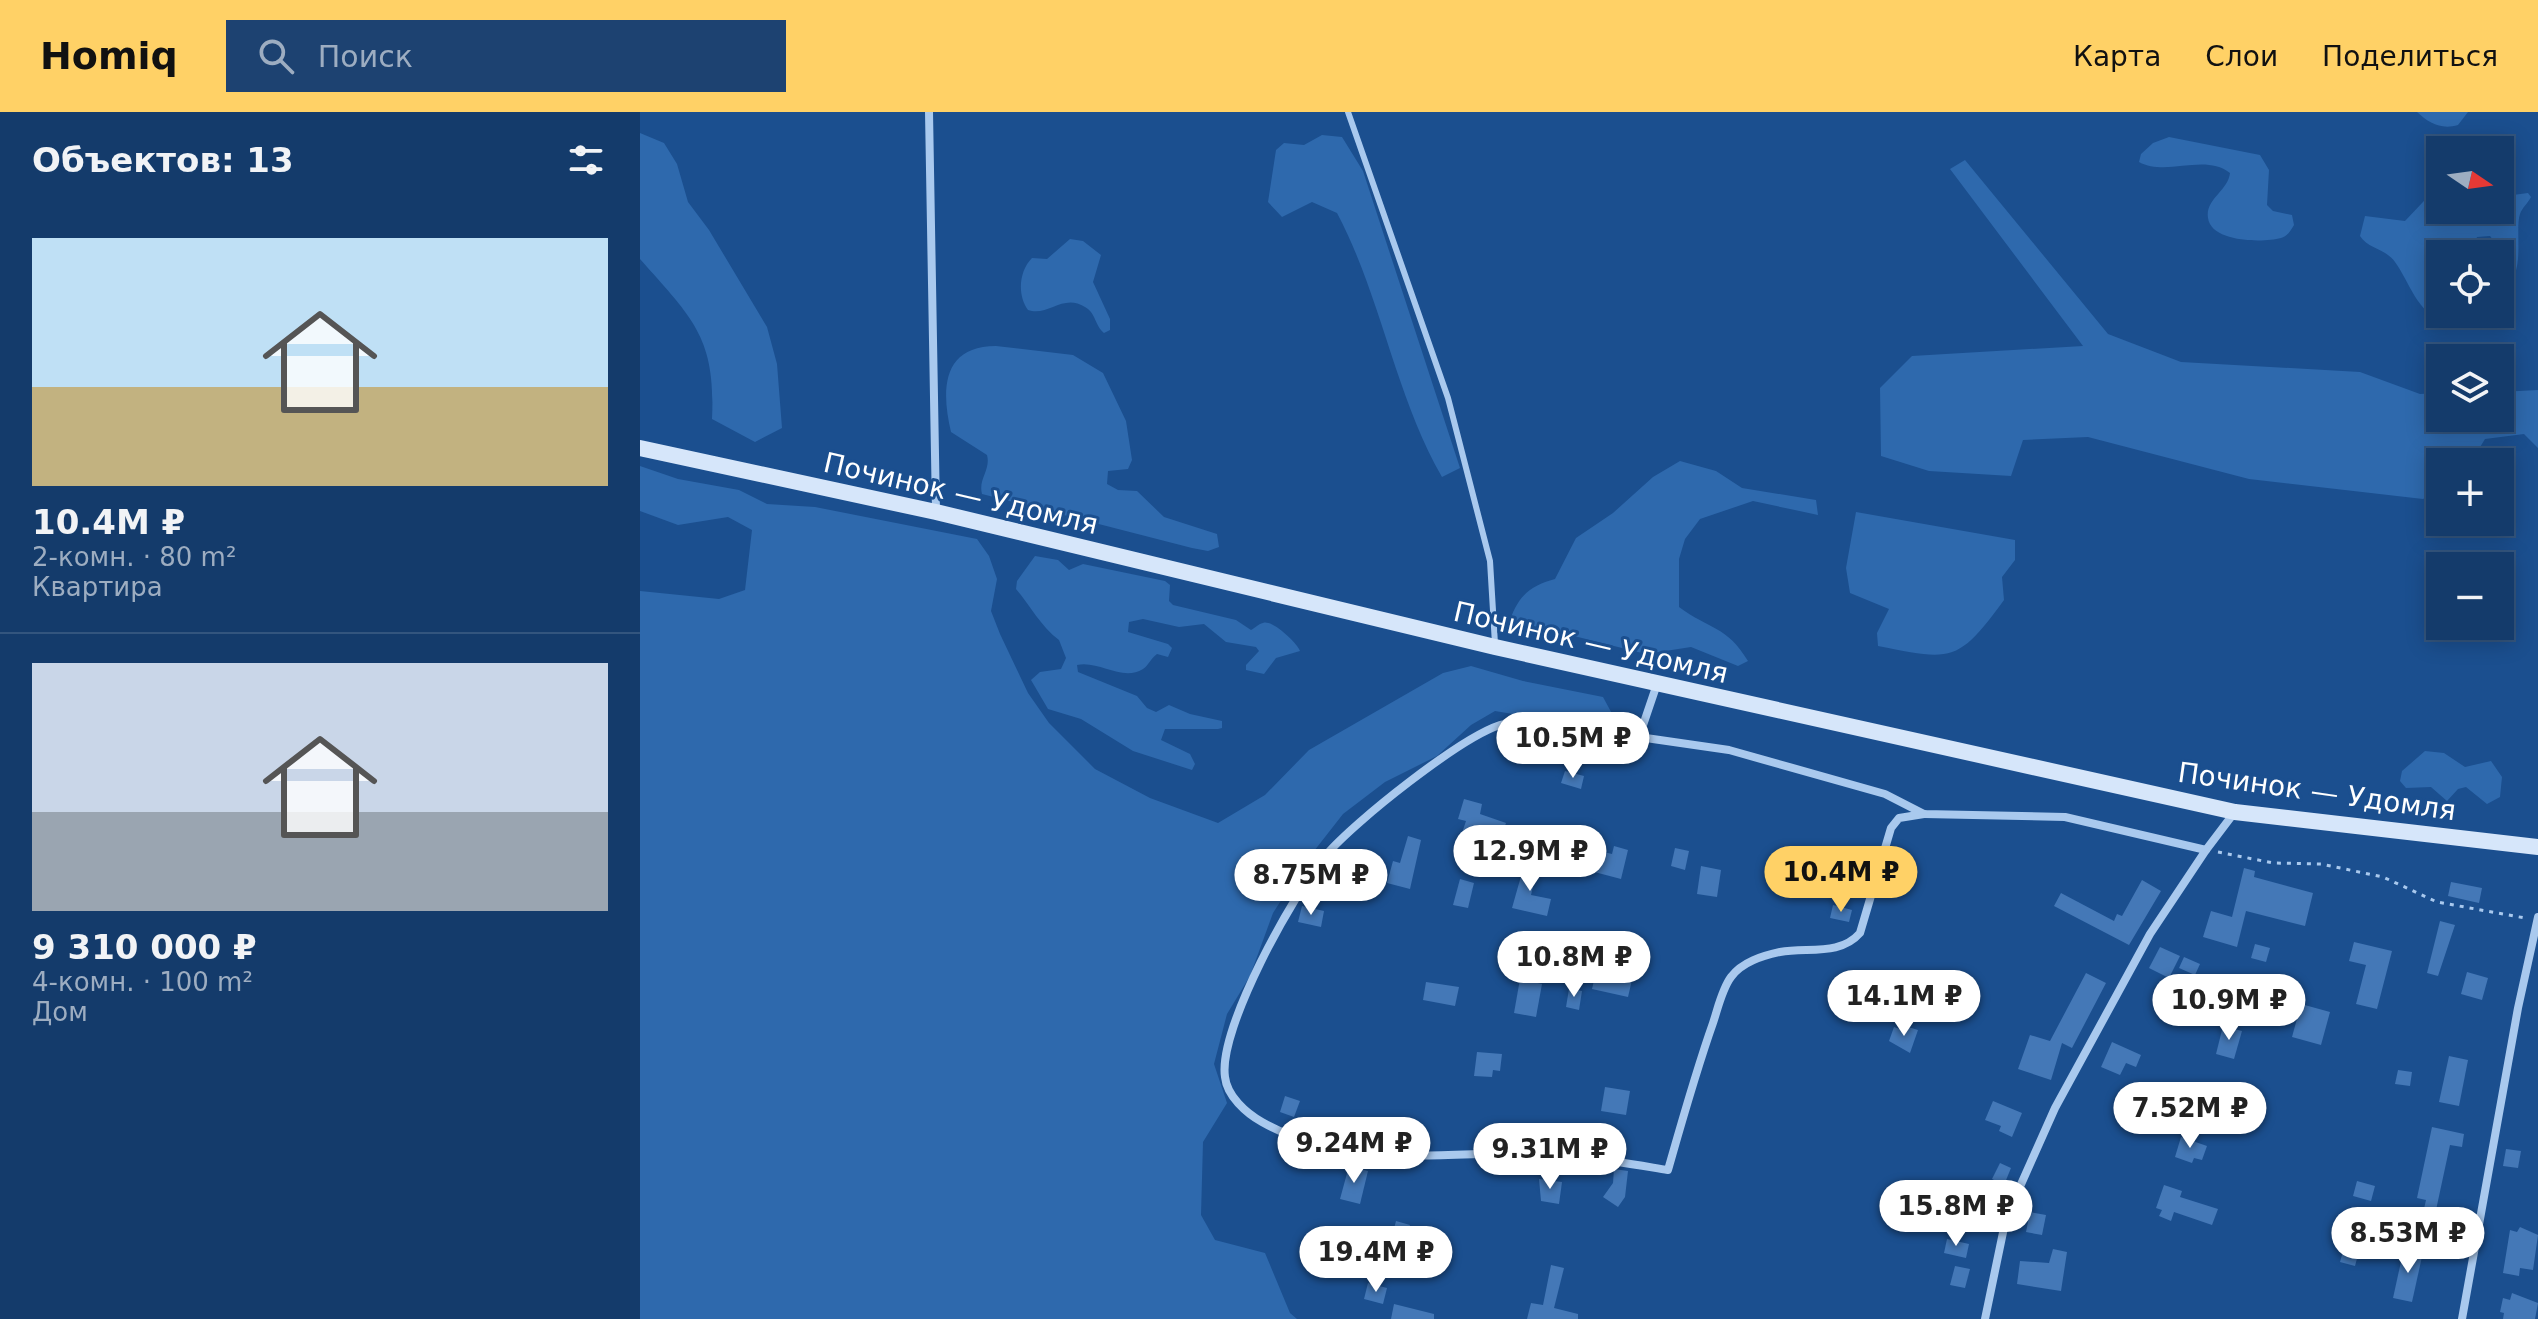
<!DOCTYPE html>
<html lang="ru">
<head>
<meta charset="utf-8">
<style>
  :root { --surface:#143b6b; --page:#1d4271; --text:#f1f3f6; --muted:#9dadc1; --line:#33557e; --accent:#ffd166 }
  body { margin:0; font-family:"DejaVu Sans",sans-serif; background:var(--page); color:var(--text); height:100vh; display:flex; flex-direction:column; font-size:30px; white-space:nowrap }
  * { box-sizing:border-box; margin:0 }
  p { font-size:26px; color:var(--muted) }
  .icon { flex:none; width:44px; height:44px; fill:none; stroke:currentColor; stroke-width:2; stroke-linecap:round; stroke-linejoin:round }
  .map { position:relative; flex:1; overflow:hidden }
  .drawer { display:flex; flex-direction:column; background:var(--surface); width:640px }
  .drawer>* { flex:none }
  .needle { width:52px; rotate:103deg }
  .fabs { position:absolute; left:1786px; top:24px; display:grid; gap:16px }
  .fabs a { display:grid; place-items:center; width:88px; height:88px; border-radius:0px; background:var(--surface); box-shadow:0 4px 20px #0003,0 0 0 2px var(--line); font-size:40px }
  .price { position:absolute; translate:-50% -68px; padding:0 18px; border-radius:28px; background:#fff; color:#222; font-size:26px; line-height:52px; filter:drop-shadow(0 2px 4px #0008) }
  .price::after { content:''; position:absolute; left:50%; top:48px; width:24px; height:18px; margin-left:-12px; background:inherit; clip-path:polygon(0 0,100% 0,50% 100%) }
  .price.active { background:var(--accent); color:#111 }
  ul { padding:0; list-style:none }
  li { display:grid; align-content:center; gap:16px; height:424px; padding:0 32px }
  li+li { border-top:2px solid var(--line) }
  li span { display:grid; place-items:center; height:248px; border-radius:0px; color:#555 }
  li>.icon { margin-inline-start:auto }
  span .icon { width:144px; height:144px; fill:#fffc; stroke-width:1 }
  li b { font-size:34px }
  h2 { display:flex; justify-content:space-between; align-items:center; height:96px; padding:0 32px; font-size:34px }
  header { display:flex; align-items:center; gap:48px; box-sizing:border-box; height:112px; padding:0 40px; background:var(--accent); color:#111 }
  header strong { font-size:38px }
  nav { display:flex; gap:44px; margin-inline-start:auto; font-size:28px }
  .search { width:560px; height:72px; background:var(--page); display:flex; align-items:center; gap:20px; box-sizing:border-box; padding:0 28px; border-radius:0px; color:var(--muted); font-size:30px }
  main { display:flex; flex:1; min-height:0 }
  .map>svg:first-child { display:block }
  .green { fill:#2e69ad }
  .building { fill:#4478b7 }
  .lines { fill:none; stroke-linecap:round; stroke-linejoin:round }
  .path { stroke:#a9c9ee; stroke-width:3; stroke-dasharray:4 6; stroke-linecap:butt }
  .service { stroke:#a9c9ee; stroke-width:6 }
  .minor { stroke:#a9c9ee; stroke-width:8 }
  .secondary { stroke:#d6e6fa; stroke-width:16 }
  .labels { text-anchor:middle; stroke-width:6; stroke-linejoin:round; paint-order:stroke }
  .street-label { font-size:28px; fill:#fff; stroke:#1b4f8f }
</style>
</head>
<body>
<header>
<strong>Homiq</strong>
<div class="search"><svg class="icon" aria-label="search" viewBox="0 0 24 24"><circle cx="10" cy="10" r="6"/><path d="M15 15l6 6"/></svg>Поиск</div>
<nav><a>Карта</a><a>Слои</a><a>Поделиться</a></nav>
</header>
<main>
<section class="drawer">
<h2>Объектов: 13<svg class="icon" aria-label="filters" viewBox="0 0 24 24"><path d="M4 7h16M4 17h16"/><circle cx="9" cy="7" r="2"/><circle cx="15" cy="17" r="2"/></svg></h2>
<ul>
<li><span style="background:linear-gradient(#bfe0f5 60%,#c2b280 0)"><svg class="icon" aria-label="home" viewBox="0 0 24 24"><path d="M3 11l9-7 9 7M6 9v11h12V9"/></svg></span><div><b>10.4M ₽</b><p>2-комн. · 80 m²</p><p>Квартира</p></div></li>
<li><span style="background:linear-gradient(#c9d6e8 60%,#9aa5b1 0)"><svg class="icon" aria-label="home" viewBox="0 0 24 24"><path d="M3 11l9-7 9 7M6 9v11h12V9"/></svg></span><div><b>9 310 000 ₽</b><p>4-комн. · 100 m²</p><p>Дом</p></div></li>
</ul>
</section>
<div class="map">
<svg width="1898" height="1207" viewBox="0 0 1898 1207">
  <rect width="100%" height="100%" fill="#1b4f8f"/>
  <g class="green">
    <path d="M1777,0h51l-10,13c-17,5 -29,-2 -41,-13z"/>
    <path d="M0,21l24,10 13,21 11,38 21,28 58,97 10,37 5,64 -27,14 -43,-23c4,-82 -20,-101 -72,-160z"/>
    <path d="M682,23l20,2 21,34 97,297 -18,9c-47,-82 -61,-181 -105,-264l-25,-11 -30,15 -14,-15 8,-52 8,-7 20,2z"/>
    <path d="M1529,25l91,18 9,15 -2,35 6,6 19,4 2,10c-3,5 -6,11 -13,13 -19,5 -70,4 -73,-20 -3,-19 20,-27 22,-45 -26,-20 -63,4 -91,-11l2,-8 12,-11z"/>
    <path d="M1325,48l143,174 73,28 179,10 60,22 20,-1v25h60v-26l38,-2v58l-14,-14 -39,5 -14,23h-31v26l-17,11 -174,-20 -161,-42 -65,3 -12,36 -82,-5 -48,-15 -1,-68 32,-32 171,-10 -133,-177z"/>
    <path d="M1800,72v26h60v-20l13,5 15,-2 3,4c-3,6 -9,11 -11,17 -6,17 8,68 -20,72v-32h-8l2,-13 -4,-5 -13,1 -6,17h-31v60h12l-9,5c-24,-2 -35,-40 -48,-57 -10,-14 -27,-13 -35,-26l5,-20 40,5z"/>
    <path d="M430,127l13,2 18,14 -8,27 17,37v11l-6,3c-9,-7 -8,-20 -19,-26 -22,-14 -37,10 -57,3 -11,-15 -9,-39 4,-52l15,1z"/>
    <path d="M356,234l77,9 30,18 23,48 6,39 -4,9 -20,2 -1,13 11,6 19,1 27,26 53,17 2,13 -11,4 -16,-3 -210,-54c-4,-15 9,-24 5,-39l-36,-23c-10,-42 -9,-86 45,-86z"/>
    <path d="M1040,349l36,10 26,17 74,12 2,15 -65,-14 -53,18 -15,20 -6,20v48c31,23 47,18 69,54l-10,5 -47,-19 -45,7 -136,-34c9,-25 20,-34 45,-41l21,-41 37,-25 40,-36z"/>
    <path d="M0,354l38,13 61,11 28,14 48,3 162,32 12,17 8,23 -6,32 9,23 28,59 21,30 46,46 55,29 68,25 47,-28 44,-45 134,-77 28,-7 52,15 80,16 13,24h-63l-58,-10 -24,14 -34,31 -52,26 -42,32 -36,46 -34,53 -23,63 -23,38 -13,50 13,39 -24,39 -2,73 14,25 50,13 25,60 7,6h-657v-728l79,8 26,-9 7,-60 -24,-13 -50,8 -38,-14z"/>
    <path d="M1216,400l159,28v20l-13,17 2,23c-46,63 -52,61 -126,46l-1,-13 12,-24 -39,-16 -4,-25z"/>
    <path d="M395,444l23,4 11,10 14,-6 82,17 5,4 -1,16 4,4 63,15 15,10c4,-2 7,-6 12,-7 9,-4 34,20 37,28l-24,7 -12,16 -18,-4v-5l13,-14 -3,-4 -30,-5 -22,-18 -25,3 -36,-8 -14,3 -1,10 40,12 4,4 -4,9 -11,-3c-7,5 -8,11 -14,15 -21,13 -44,-9 -66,-4l1,7 59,24 10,12 9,4 13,-7 21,9 32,7v7l-4,1h-53l-4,11 29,14 5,10 -3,6 -59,-19 -52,-32 -33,-10 -17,-29 9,-8 21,-3 5,-11 -7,-18c-18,-13 -29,-35 -43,-51l1,-8z"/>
    <path d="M1785,639l19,2 21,14 26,-6 11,16 -2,20 -13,7 -21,-17 -8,2 -11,12 -16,-14 -25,1 -6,-7 2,-10z"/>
  </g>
  <g class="building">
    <path d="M925,659l19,5 -3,13 -20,-6z"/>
    <path d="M824,687l18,5 -2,10 26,9 -8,23 -37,-10 5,-15 -8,-2z"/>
    <path d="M768,724l13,4 -11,49 -23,-6 6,-22 7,2z"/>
    <path d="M974,734l14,4 -7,29 -38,-10 3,-11 12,2 2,-9 12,3z"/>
    <path d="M1035,736l14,3 -4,19 -14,-4z"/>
    <path d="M885,750l13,3 -7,30 20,4 -4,17 -35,-8z"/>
    <path d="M1061,754l20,4 -4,27 -20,-3z"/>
    <path d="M1604,756l11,3 -1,6 59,16 -8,33 -59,-15 -9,36 -34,-10 8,-26 21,6z"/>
    <path d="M820,767l14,4 -6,25 -15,-3z"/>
    <path d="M1502,768l19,11 -32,54 -75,-39 7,-13 53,28 3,-7 5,2z"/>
    <path d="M1811,770l31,6 -3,15 -31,-7z"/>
    <path d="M1193,793l19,5 -3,12 -19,-4z"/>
    <path d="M662,794l22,5 -3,16 -23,-5z"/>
    <path d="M1800,809l15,4 -17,51 -11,-3z"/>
    <path d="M1714,830l38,9 -15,58 -21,-5 10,-39 -17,-4z"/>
    <path d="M1615,832l15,4 -4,14 -15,-4z"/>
    <path d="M1520,835l20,9 -11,22 -20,-10z"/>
    <path d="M1544,845l16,7 -5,11 -16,-7z"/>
    <path d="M967,849l28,6 -7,30 -36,-8 6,-25 8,2z"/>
    <path d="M1827,860l21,6 -6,22 -21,-6z"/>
    <path d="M1446,861l20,10 -34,65 -10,-5 -11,37 -33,-11 12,-34 20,6z"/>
    <path d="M880,867l22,5 -6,33 -22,-4z"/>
    <path d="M786,870l33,5 -4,19 -32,-6z"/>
    <path d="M929,877l13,2 -3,19 -13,-3z"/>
    <path d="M1661,892l29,8 -9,33 -29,-8z"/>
    <path d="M1265,914l13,4 -8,23 -21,-12 5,-14 9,3z"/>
    <path d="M1583,914l19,5 -8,28 -18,-5z"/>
    <path d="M1472,930l29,13 -5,12 -10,-4 -6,12 -19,-8z"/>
    <path d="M837,940l25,2 -2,17 -7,-1 -1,7 -18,-1z"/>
    <path d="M1809,944l19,4 -9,46 -20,-4z"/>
    <path d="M1758,958l14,2 -2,14 -15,-2z"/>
    <path d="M965,975l25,4 -4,24 -25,-4z"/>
    <path d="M645,984l15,5 -6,16 -14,-5z"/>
    <path d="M1353,989l29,12 -10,24 -13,-6 2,-5 -16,-6z"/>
    <path d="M739,1009l28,4 -2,12 -27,-3z"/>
    <path d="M1792,1015l32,7 -2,13 -12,-2 -17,79 -12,-2 5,-22 -9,-2z"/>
    <path d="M1541,1025l26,9 -5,14 -8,-2 -2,5 -17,-6z"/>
    <path d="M1866,1037l15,2 -3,17 -15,-2z"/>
    <path d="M1360,1051l11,5 -7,17 -12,-6z"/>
    <path d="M709,1054l19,5 -8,33 -20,-5z"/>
    <path d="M974,1057l14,2 -3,26 -7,10 -15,-10 10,-14z"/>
    <path d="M899,1067l23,3 -3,22 -18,-3z"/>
    <path d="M1717,1069l18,5 -4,15 -18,-5z"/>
    <path d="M1524,1073l18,6 -2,6 38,12 -6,16 -38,-13 -3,9 -12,-5 3,-6 -6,-2z"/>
    <path d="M1318,1074l24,8 -7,20 -8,-3 -2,6 -16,-5z"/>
    <path d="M1390,1100l16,3 -4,20 -16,-3z"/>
    <path d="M756,1109l14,4 -7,23 -13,-4z"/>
    <path d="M1880,1115l18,8 -5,35 -13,-2 -1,8 -16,-3 7,-43 7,2z"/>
    <path d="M1307,1127l22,5 -3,14 -22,-5z"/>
    <path d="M1704,1136l15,3 -4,15 -15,-4z"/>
    <path d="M1764,1136l19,4 -11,50 -19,-4z"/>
    <path d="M1413,1137l14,3 -6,39 -44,-7 3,-23 29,2z"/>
    <path d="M911,1153l13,3 -10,40 24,6v5h-51l4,-16 12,2z"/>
    <path d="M1315,1154l15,3 -5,19 -15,-3z"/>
    <path d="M728,1171l19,5 -4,16 -19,-5z"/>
    <path d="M1872,1181l26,10 -3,16h-32l1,-6 -4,-1 3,-14 7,2z"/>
    <path d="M754,1192l40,10v5h-43z"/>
  </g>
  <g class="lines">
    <path class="path" d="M1578,740l55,11 48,1 62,13 54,25 88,16"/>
    <path class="service" d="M708,0l100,286 42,163 5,83"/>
    <g class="minor">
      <path d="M289,0l7,399"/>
      <path d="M1017,572l-18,53 90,13 156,44 39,20 141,3 141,33 -56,84 -95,174 -49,110 -21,101"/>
      <path d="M999,625c-21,1 -40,0 -61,-3 -22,-4 -55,-16 -78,-9 -40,13 -145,96 -174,130 -32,37 -108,174 -101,222 2,19 21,36 37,45 79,45 169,32 255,31 51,0 101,9 151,17 14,-49 28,-99 45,-147 5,-15 9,-34 18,-46 11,-15 31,-21 49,-25 28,-5 60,4 80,-19l31,-105 8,-10 25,-4"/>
      <path d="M1566,738l28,-37"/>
      <path d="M1822,1207l56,-311 20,-91"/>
    </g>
    <path class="secondary" d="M0,336l296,64 559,135 740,165 303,35"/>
  </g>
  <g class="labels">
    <g class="street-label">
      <text transform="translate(321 381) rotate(13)" y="10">Починок — Удомля</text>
      <text transform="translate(951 530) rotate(13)" y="10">Починок — Удомля</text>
      <text transform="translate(1677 679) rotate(8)" y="10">Починок — Удомля</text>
    </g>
  </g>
</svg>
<div class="fabs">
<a><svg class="needle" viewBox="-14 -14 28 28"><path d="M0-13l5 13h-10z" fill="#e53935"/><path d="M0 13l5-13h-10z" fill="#9dadc1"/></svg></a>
<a><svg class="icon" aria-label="locate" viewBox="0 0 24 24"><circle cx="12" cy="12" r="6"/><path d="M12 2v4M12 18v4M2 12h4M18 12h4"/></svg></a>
<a><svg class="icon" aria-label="layers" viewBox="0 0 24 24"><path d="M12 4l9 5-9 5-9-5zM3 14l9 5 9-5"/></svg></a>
<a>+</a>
<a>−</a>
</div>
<b class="price" style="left:933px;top:668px">10.5M ₽</b>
<b class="price" style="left:890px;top:781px">12.9M ₽</b>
<b class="price active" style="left:1201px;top:802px">10.4M ₽</b>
<b class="price" style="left:671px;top:805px">8.75M ₽</b>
<b class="price" style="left:934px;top:887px">10.8M ₽</b>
<b class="price" style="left:1264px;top:926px">14.1M ₽</b>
<b class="price" style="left:1589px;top:930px">10.9M ₽</b>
<b class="price" style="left:1550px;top:1038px">7.52M ₽</b>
<b class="price" style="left:714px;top:1073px">9.24M ₽</b>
<b class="price" style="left:910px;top:1079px">9.31M ₽</b>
<b class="price" style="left:1316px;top:1136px">15.8M ₽</b>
<b class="price" style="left:1768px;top:1163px">8.53M ₽</b>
<b class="price" style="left:736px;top:1182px">19.4M ₽</b>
</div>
</main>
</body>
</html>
